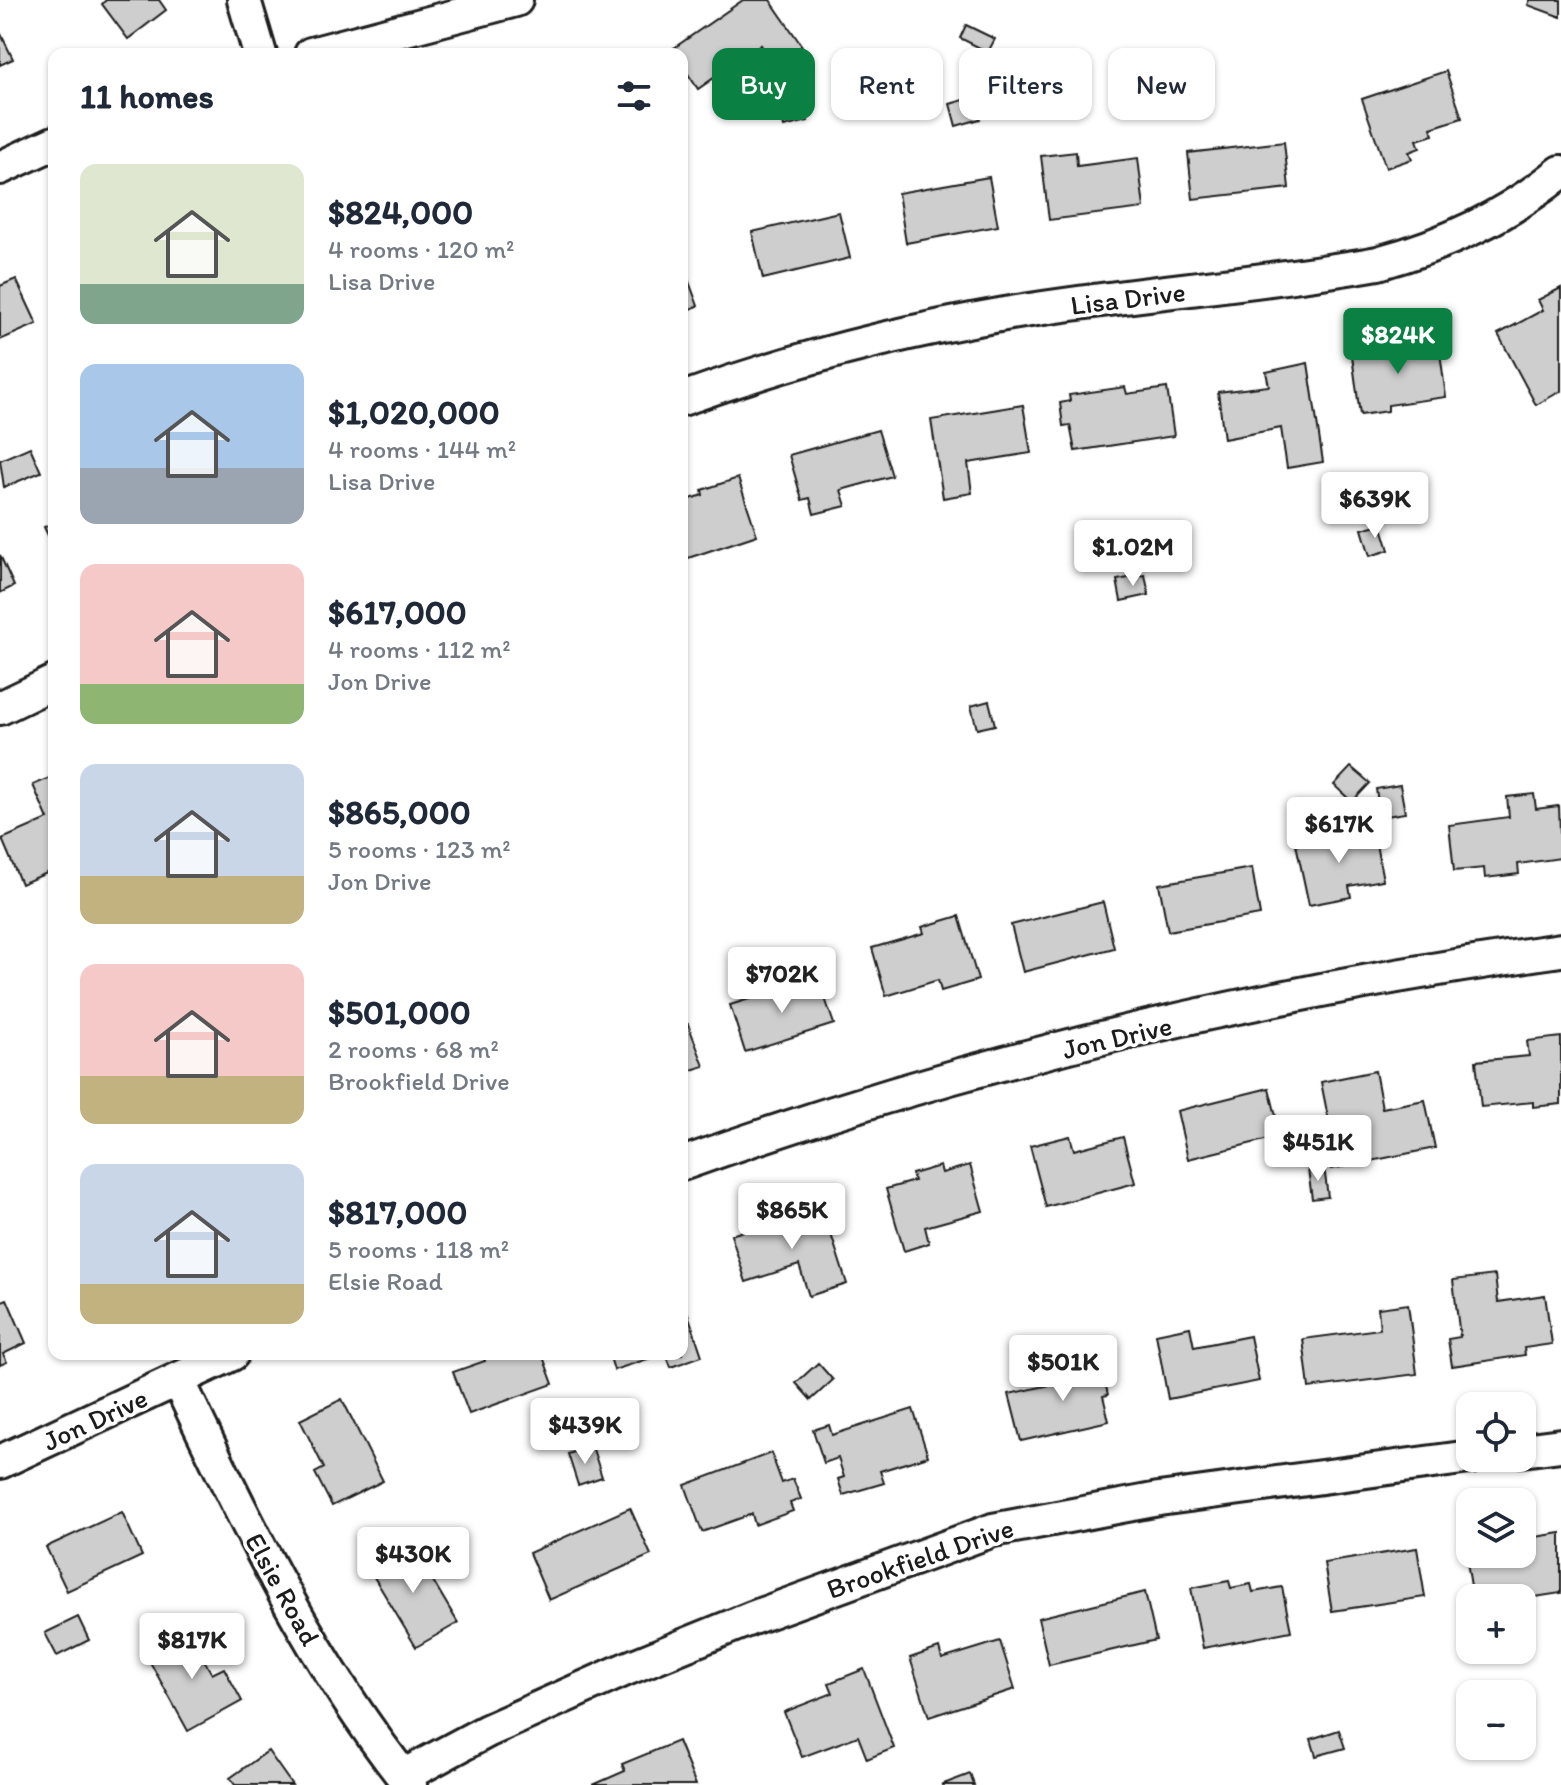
<!DOCTYPE html>
<html lang="en">
<head>
<meta charset="utf-8">
<style>
  :root { --surface:#fff; --page:#f2f2f3; --text:#1f2937; --muted:#747a83; --accent:#0b8043 }
  body { margin:0; font-family:Itim,sans-serif; background:var(--page); color:var(--text); height:100vh; display:flex; flex-direction:column; font-size:30px; white-space:nowrap }
  * { box-sizing:border-box; margin:0 }
  p { font-size:26px; color:var(--muted) }
  .icon { flex:none; width:44px; height:44px; fill:none; stroke:currentColor; stroke-width:2; stroke-linecap:round; stroke-linejoin:round }
  .map { position:relative; flex:1; overflow:hidden }
  .sheet { position:absolute; left:48px; top:48px; width:640px; height:1312px; display:flex; flex-direction:column; background:var(--surface); border-radius:16px; box-shadow:0 2px 6px #0004 }
  .sheet>* { flex:none }
  .banner { position:absolute; left:712px; top:48px; width:728px; height:72px; display:flex; gap:16px }
  .controls { position:absolute; left:1456px; top:1392px; display:grid; gap:16px }
  .controls a { display:grid; place-items:center; width:80px; height:80px; border-radius:16px; background:var(--surface); box-shadow:0 2px 6px #0004; font-size:40px }
  .price { position:absolute; translate:-50% -68px; padding:0 18px; border-radius:8px; background:#fff; color:#222; font-size:26px; line-height:52px; filter:drop-shadow(0 2px 4px #0008) }
  .price::after { content:''; position:absolute; left:50%; top:48px; width:24px; height:18px; margin-left:-12px; background:inherit; clip-path:polygon(0 0,100% 0,50% 100%) }
  .price.current { background:var(--accent); color:#fff }
  ul { padding:0; list-style:none }
  li { display:flex; align-items:center; gap:24px; height:200px; padding:0 32px }
  li span { display:grid; place-items:center; flex:none; width:224px; height:160px; border-radius:16px; color:#555 }
  li>.icon { margin-inline-start:auto }
  span .icon { width:96px; height:96px; fill:#fffc; stroke-width:1 }
  li b { font-size:34px }
  h2 { display:flex; justify-content:space-between; align-items:center; height:96px; padding:0 32px; font-size:34px }
  .chip { padding:0 28px; border-radius:16px; background:var(--surface); box-shadow:0 2px 6px #0004; font-size:28px; line-height:72px }
  .chip.current { background:var(--accent); color:#fff }
  .map>svg:first-child { display:block }
  .building { fill:#cecece; stroke:#1c1c1c; stroke-width:2 }
  .lines { fill:none; stroke-linecap:round; stroke-linejoin:round }
  .street-casing { stroke:#1c1c1c; stroke-width:38 }
  .street { stroke:#fff; stroke-width:32 }
  .labels { text-anchor:middle; stroke-width:7; stroke-linejoin:round; paint-order:stroke }
  .street-label { font-size:28px; fill:#1c1c1c; stroke:#fff }
</style>
</head>
<body>
<div class="map">
<svg width="1561" height="1785" viewBox="0 0 1561 1785">
  <rect width="100%" height="100%" fill="#fff"/>
  <filter id="ink" filterUnits="userSpaceOnUse"><feTurbulence type="fractalNoise" baseFrequency=".0125" numOctaves="2"/><feDisplacementMap in="SourceGraphic" scale="16" xChannelSelector="R" yChannelSelector="G"/><feConvolveMatrix kernelMatrix="1 2 1 2 8 2 1 2 1" color-interpolation-filters="sRGB"/></filter>
  <g filter="url(#ink)">
    <g class="building">
      <path d="M106,0h53l7,10 -38,29 -26,-35z"/>
      <path d="M743,0h27l32,46 -27,19 -14,-20 -63,44 -16,-24v-11l-11,-4z"/>
      <path d="M1530,0h31v17l-33,-12z"/>
      <path d="M966,25l29,14 -7,13 -28,-14z"/>
      <path d="M0,32l13,27 -13,6z"/>
      <path d="M1446,71l16,47 -31,10 2,7 -16,5 3,8 -11,4 3,7 -26,9 -24,-69z"/>
      <path d="M974,97l6,22 -24,7 -6,-22z"/>
      <path d="M804,102l4,19 -24,6 -5,-19z"/>
      <path d="M1284,142l5,46 -96,11 -5,-46z"/>
      <path d="M1076,152l1,14 61,-8 6,50 -95,12 -8,-64z"/>
      <path d="M989,177l9,49 -92,17 -8,-50z"/>
      <path d="M839,212l11,46 -87,21 -11,-47z"/>
      <path d="M682,263l16,43 -16,6z"/>
      <path d="M16,279l21,45 -37,16v-54z"/>
      <path d="M1561,288v103l-25,14 -38,-71 45,-24 -5,-10z"/>
      <path d="M1406,340l2,9 31,-4 7,52 -58,8v6l-28,4 -8,-59 27,-5 -1,-7z"/>
      <path d="M1308,363l15,99 -36,6 -6,-40 -57,11 -6,-47 51,-6 -3,-14z"/>
      <path d="M1125,387l2,7 40,-6 7,48 -99,15 -5,-26 -7,1 -3,-23 10,-2 -1,-6z"/>
      <path d="M1023,405l8,48 -63,10 4,30 -29,5 -12,-78z"/>
      <path d="M878,430l14,46 -51,14 5,16 -32,8 -4,-16 -8,2 -13,-45z"/>
      <path d="M30,447l11,25 -37,15 -4,-27z"/>
      <path d="M738,478l19,57 -75,25 2,-59 19,-6 -1,-5z"/>
      <path d="M54,523v25l-10,-21z"/>
      <path d="M1381,524l8,26 -19,6 -8,-27z"/>
      <path d="M0,555l14,31 -14,7z"/>
      <path d="M1145,575l4,20 -28,6 -4,-21z"/>
      <path d="M989,701l6,24 -18,4 -6,-23z"/>
      <path d="M1351,767l19,16 -18,19 -18,-17z"/>
      <path d="M54,776v94l-33,14 -19,-45 46,-20 -15,-34z"/>
      <path d="M1400,785l5,28 -25,4 -4,-28z"/>
      <path d="M1534,794l2,15 23,-3 2,52 -43,6 1,10 -34,4 -1,-10 -30,3 -5,-46 60,-8 -2,-20z"/>
      <path d="M1373,829l10,51 -34,6 2,11 -42,8 -13,-61z"/>
      <path d="M1252,868l8,47 -92,16 -9,-47z"/>
      <path d="M1103,902l11,46 -91,24 -12,-47z"/>
      <path d="M959,916l19,64 -37,11 -3,-11 -52,16 -14,-48 52,-15 -2,-6z"/>
      <path d="M818,978l16,46 -89,28 -15,-47z"/>
      <path d="M688,1024l16,42 -22,7v-47z"/>
      <path d="M1561,1037v67l-28,3v-5l-52,5 -5,-46 53,-5 -2,-15z"/>
      <path d="M1375,1071l7,37 43,-8 10,48 -104,21 -10,-50 7,-2 -7,-35z"/>
      <path d="M1269,1088l12,48 -93,23 -11,-48z"/>
      <path d="M1070,1136l4,14 49,-13 12,46 -89,24 -16,-61z"/>
      <path d="M970,1165l13,46 -58,16 4,16 -25,8 -18,-62 28,-8 -2,-7 28,-8 2,7z"/>
      <path d="M1324,1167l4,30 -16,2 -4,-30z"/>
      <path d="M822,1206l25,78 -38,12 -10,-31 -53,17 -15,-47z"/>
      <path d="M1495,1275l3,27 47,-7 7,49 -28,4 1,7 -73,11 -4,-27 12,-2 -7,-57z"/>
      <path d="M682,1296l20,60 -31,11 -5,-13h16z"/>
      <path d="M7,1299l19,44 -23,11 4,8 -7,3v-63z"/>
      <path d="M1408,1304l9,70 -108,14 -6,-49 77,-10 -2,-21z"/>
      <path d="M1190,1327l4,20 56,-11 9,45 -91,18 -12,-65z"/>
      <path d="M482,1354h60l11,30 -84,30 -16,-42 32,-11z"/>
      <path d="M609,1354h54l-49,16z"/>
      <path d="M1100,1360l8,35 -5,1 6,25 -88,20 -12,-47 50,-11 -3,-13z"/>
      <path d="M818,1363l15,17 -22,20 -15,-17z"/>
      <path d="M342,1399l41,82 -51,25 -17,-33 9,-5 -24,-48z"/>
      <path d="M913,1409l15,47 -48,15 4,12 -41,12 -5,-16 6,-2 -6,-19 -14,5 -11,-33 16,-5 3,10z"/>
      <path d="M592,1446l10,31 -24,8 -10,-31z"/>
      <path d="M771,1453l11,30 11,-4 8,20 -11,4 3,8 -38,14 -3,-11 -50,18 -17,-47z"/>
      <path d="M630,1508l21,47 -102,45 -20,-47z"/>
      <path d="M122,1512l20,44 -75,35 -21,-44z"/>
      <path d="M1561,1533v60l-39,6 -49,-1 -7,-42 56,-2v-15z"/>
      <path d="M410,1542l48,81 -42,24 -48,-80z"/>
      <path d="M1417,1548l8,49 -93,14 -8,-48z"/>
      <path d="M1229,1581l2,7 20,-4 2,8 29,-5 9,44 -88,17 -12,-60z"/>
      <path d="M1145,1592l11,48 -107,25 -11,-47z"/>
      <path d="M78,1617l11,23 -32,16 -12,-23z"/>
      <path d="M187,1630l25,44 12,-6 18,33 -54,30 -43,-78z"/>
      <path d="M1000,1641l15,48 -86,28 -19,-59 29,-10 3,11z"/>
      <path d="M864,1669l30,79 -27,11 -9,-23 -56,21 -18,-45 49,-19 -4,-10z"/>
      <path d="M1339,1730l6,18 -29,8 -5,-17z"/>
      <path d="M678,1741l18,44h-103l32,-14 -3,-7z"/>
      <path d="M268,1751l24,34h-57l-5,-7z"/>
      <path d="M970,1774l4,11h-33z"/>
    </g>
    <g class="lines">
      <g class="street-casing">
        <g id="street">
          <path d="M244,0l16,54"/>
          <path d="M311,54l205,-54"/>
          <path d="M0,168l54,-25"/>
          <path d="M682,399c105,-38 213,-66 323,-85 123,-21 249,-29 373,-51 69,-19 127,-46 183,-91"/>
          <path d="M0,708l54,-26"/>
          <path d="M682,1164c283,-102 582,-172 879,-214"/>
          <path d="M178,1380c67,141 134,283 232,405"/>
          <path d="M1522,1450l39,-5"/>
          <path d="M0,1462l232,-108"/>
          <path d="M403,1776l84,-45 139,-62 126,-51 241,-88 166,-31 311,-42"/>
        </g>
      </g>
      <use href="#street" class="street"/>
    </g>
  </g>
  <g class="labels">
    <g class="street-label">
      <text transform="translate(1128 298) rotate(-7)" y="10">Lisa Drive</text>
      <text transform="translate(1117 1037) rotate(-13)" y="10">Jon Drive</text>
      <text transform="translate(95 1419) rotate(-25)" y="10">Jon Drive</text>
      <text transform="translate(920 1558) rotate(-19)" y="10">Brookfield Drive</text>
      <text transform="translate(283 1589) rotate(61)" y="10">Elsie Road</text>
    </g>
  </g>
</svg>
<div class="controls">
<a><svg class="icon" aria-label="locate" viewBox="0 0 24 24"><circle cx="12" cy="12" r="6"/><path d="M12 2v4M12 18v4M2 12h4M18 12h4"/></svg></a>
<a><svg class="icon" aria-label="layers" viewBox="0 0 24 24"><path d="M12 4l9 5-9 5-9-5zM3 14l9 5 9-5"/></svg></a>
<a>+</a>
<a>−</a>
</div>
<b class="price current" style="left:1398px;top:376px">$824K</b>
<b class="price" style="left:1375px;top:540px">$639K</b>
<b class="price" style="left:1133px;top:588px">$1.02M</b>
<b class="price" style="left:1339px;top:865px">$617K</b>
<b class="price" style="left:782px;top:1015px">$702K</b>
<b class="price" style="left:1318px;top:1183px">$451K</b>
<b class="price" style="left:792px;top:1251px">$865K</b>
<b class="price" style="left:1063px;top:1403px">$501K</b>
<b class="price" style="left:585px;top:1466px">$439K</b>
<b class="price" style="left:413px;top:1595px">$430K</b>
<b class="price" style="left:192px;top:1681px">$817K</b>
<div class="banner">
<a class="chip current">Buy</a>
<a class="chip">Rent</a>
<a class="chip">Filters</a>
<a class="chip">New</a>
</div>
<section class="sheet">
<h2>11 homes<svg class="icon" aria-label="filters" viewBox="0 0 24 24"><path d="M4 7h16M4 17h16"/><circle cx="9" cy="7" r="2"/><circle cx="15" cy="17" r="2"/></svg></h2>
<ul>
<li><span style="background:linear-gradient(#dfe7d0 75%,#7fa58c 0)"><svg class="icon" aria-label="home" viewBox="0 0 24 24"><path d="M3 11l9-7 9 7M6 9v11h12V9"/></svg></span><div><b>$824,000</b><p>4 rooms · 120 m²</p><p>Lisa Drive</p></div></li>
<li><span style="background:linear-gradient(#a9c7e8 65%,#9aa5b1 0)"><svg class="icon" aria-label="home" viewBox="0 0 24 24"><path d="M3 11l9-7 9 7M6 9v11h12V9"/></svg></span><div><b>$1,020,000</b><p>4 rooms · 144 m²</p><p>Lisa Drive</p></div></li>
<li><span style="background:linear-gradient(#f6c9c9 75%,#8fb573 0)"><svg class="icon" aria-label="home" viewBox="0 0 24 24"><path d="M3 11l9-7 9 7M6 9v11h12V9"/></svg></span><div><b>$617,000</b><p>4 rooms · 112 m²</p><p>Jon Drive</p></div></li>
<li><span style="background:linear-gradient(#c9d6e8 70%,#c2b280 0)"><svg class="icon" aria-label="home" viewBox="0 0 24 24"><path d="M3 11l9-7 9 7M6 9v11h12V9"/></svg></span><div><b>$865,000</b><p>5 rooms · 123 m²</p><p>Jon Drive</p></div></li>
<li><span style="background:linear-gradient(#f6c9c9 70%,#c2b280 0)"><svg class="icon" aria-label="home" viewBox="0 0 24 24"><path d="M3 11l9-7 9 7M6 9v11h12V9"/></svg></span><div><b>$501,000</b><p>2 rooms · 68 m²</p><p>Brookfield Drive</p></div></li>
<li><span style="background:linear-gradient(#c9d6e8 75%,#c2b280 0)"><svg class="icon" aria-label="home" viewBox="0 0 24 24"><path d="M3 11l9-7 9 7M6 9v11h12V9"/></svg></span><div><b>$817,000</b><p>5 rooms · 118 m²</p><p>Elsie Road</p></div></li>
</ul>
</section>
</div>
</body>
</html>
